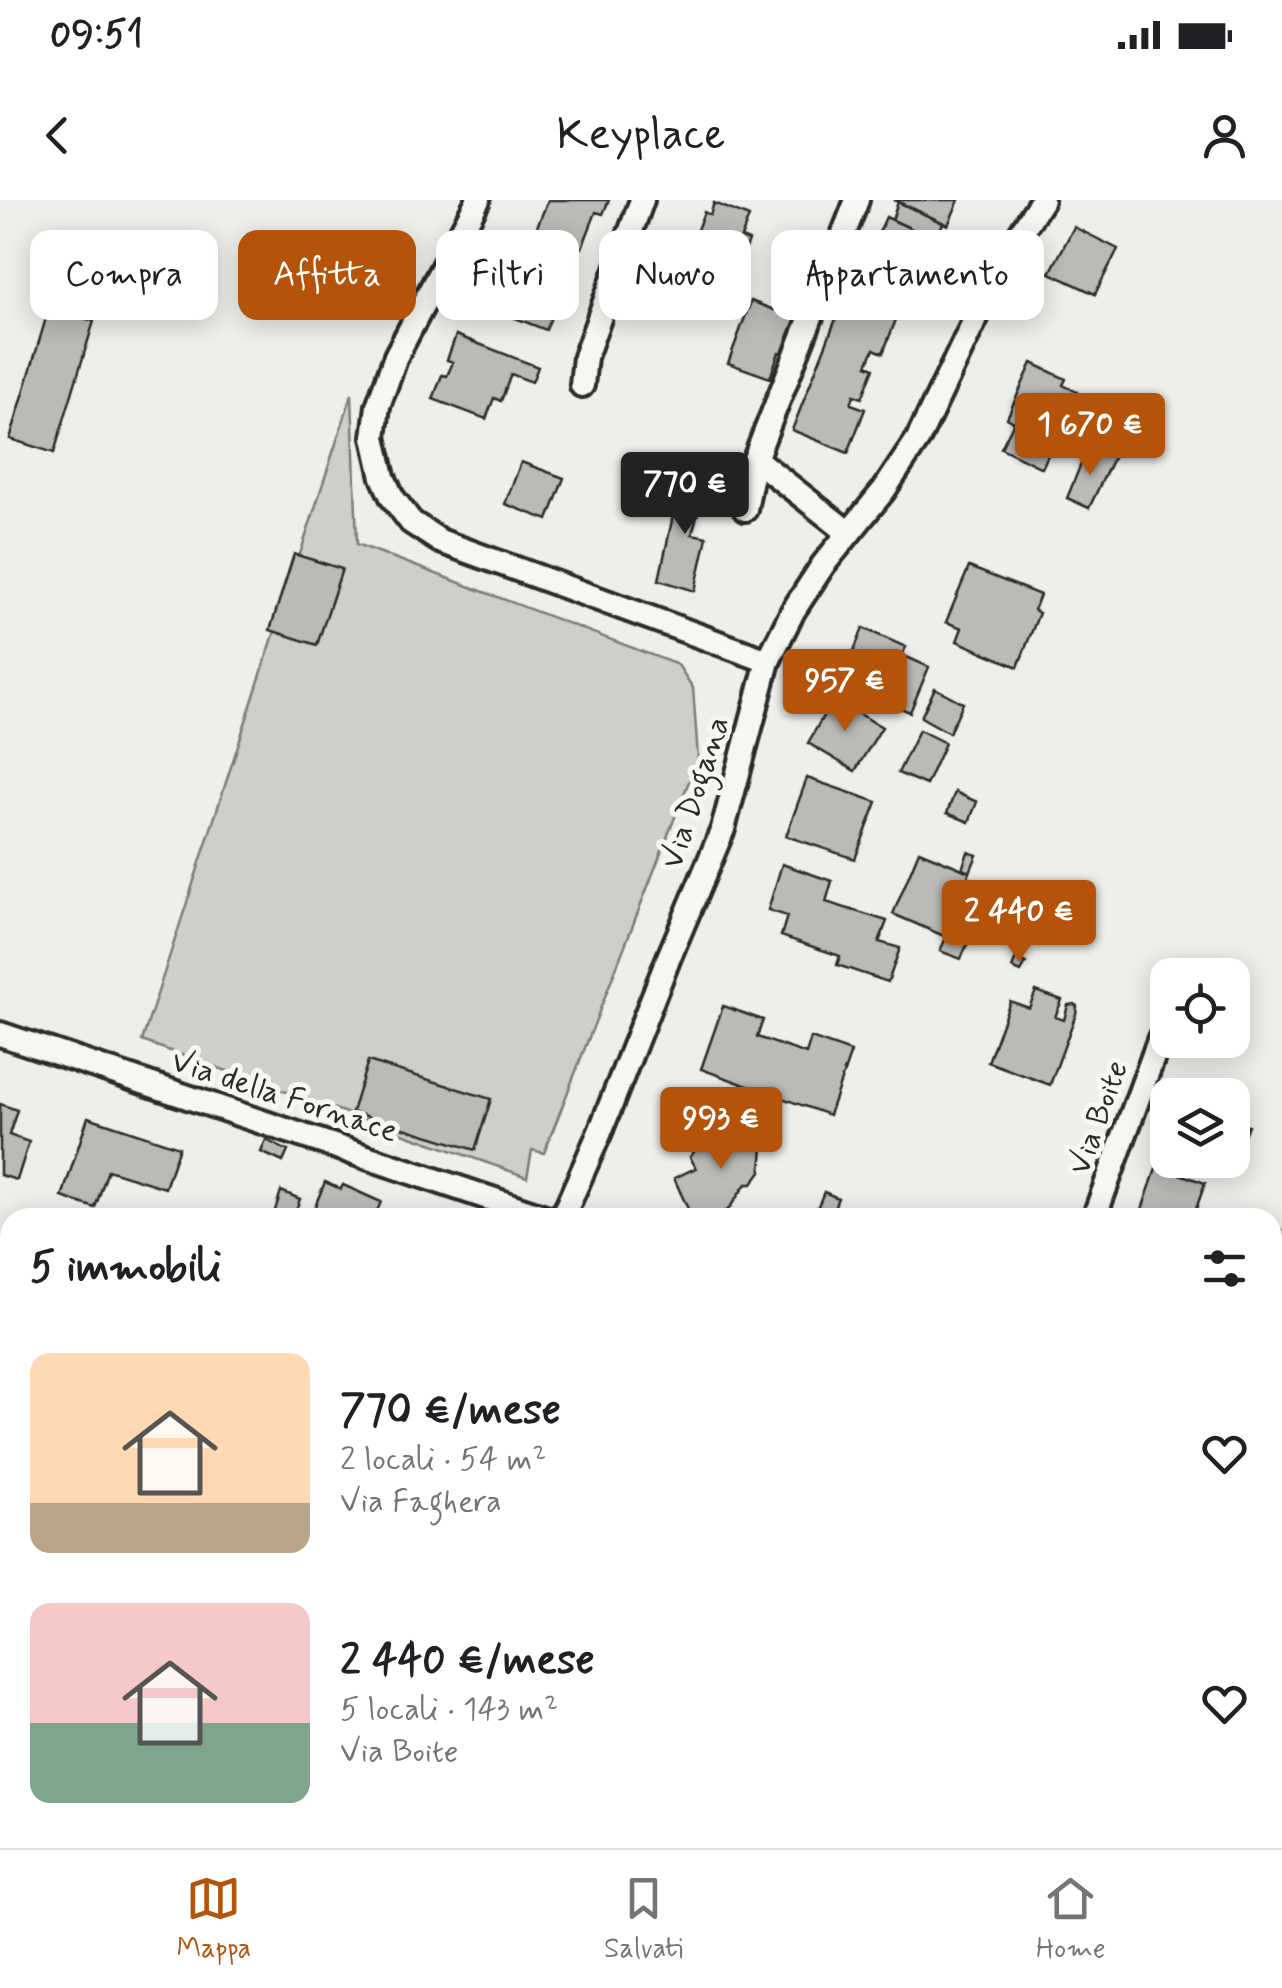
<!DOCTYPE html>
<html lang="it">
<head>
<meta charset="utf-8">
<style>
  :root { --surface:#fff; --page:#f6f6f6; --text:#202124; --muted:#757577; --line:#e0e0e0; --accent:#b45309 }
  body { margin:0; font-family:Mynerve,sans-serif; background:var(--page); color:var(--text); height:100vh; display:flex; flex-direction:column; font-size:38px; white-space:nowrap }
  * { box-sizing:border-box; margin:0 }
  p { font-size:32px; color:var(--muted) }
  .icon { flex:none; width:55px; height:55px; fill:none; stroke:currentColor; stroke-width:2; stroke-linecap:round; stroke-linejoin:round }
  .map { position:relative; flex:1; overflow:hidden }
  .panel { position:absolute; left:0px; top:1008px; width:1282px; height:642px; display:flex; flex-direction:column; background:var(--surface); border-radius:30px 30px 0 0; box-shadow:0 5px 25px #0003 }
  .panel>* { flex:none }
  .hud { position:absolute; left:30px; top:30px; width:1222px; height:90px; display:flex; gap:20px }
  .fabs { position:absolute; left:1150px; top:758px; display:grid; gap:20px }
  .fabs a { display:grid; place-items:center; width:100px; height:100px; border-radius:20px; background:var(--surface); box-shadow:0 5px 25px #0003; font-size:50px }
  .price { position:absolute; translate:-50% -85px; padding:0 22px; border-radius:10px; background:var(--accent); color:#fff; font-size:32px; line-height:65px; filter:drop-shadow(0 2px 5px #0008) }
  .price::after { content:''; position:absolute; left:50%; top:60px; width:30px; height:22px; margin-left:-15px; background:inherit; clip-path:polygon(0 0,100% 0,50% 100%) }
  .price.on { background:#222; color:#fff }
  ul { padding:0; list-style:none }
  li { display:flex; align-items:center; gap:30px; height:250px; padding:0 30px }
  li span { display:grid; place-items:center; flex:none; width:280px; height:200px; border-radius:20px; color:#555 }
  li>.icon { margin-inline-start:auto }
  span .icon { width:120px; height:120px; fill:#fffc; stroke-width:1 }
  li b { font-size:42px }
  h2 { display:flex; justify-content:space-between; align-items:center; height:120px; padding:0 30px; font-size:42px }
  .pill { padding:0 35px; border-radius:20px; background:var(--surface); box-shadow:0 5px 25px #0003; font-size:35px; line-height:90px }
  .pill.on { background:var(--accent); color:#fff }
  .status { display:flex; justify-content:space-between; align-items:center; height:70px; padding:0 50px; background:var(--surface); direction:ltr }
  .status svg { height:28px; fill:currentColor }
  header { display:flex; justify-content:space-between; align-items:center; height:130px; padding:0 30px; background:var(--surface); font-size:45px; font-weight:600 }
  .menu { display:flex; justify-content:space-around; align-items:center; height:140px; border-top:2px solid var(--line); background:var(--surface); font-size:28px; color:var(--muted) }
  .menu a { display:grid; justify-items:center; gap:5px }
  .menu .on { color:var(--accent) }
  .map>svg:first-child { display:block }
  .green { fill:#cececa; stroke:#7c7c7a; stroke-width:2.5 }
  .building { fill:#babab7; stroke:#2b2b2b; stroke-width:2.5 }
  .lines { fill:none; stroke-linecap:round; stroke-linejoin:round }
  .minor-casing { stroke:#2b2b2b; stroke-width:30 }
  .minor { stroke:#f6f6f2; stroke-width:22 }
  .labels { text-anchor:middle; stroke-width:10; stroke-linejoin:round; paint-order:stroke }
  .street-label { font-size:32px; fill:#2b2b2b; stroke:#f6f6f2 }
</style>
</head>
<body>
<div class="status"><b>09:51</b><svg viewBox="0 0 49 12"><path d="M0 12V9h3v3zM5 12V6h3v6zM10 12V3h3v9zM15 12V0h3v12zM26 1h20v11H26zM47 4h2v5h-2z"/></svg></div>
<header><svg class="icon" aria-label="back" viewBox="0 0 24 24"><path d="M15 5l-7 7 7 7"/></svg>Keyplace<svg class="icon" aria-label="person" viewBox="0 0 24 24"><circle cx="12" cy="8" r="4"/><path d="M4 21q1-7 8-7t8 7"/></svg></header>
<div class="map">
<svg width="1282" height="1648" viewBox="0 0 1282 1648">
  <rect width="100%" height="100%" fill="#eeeeea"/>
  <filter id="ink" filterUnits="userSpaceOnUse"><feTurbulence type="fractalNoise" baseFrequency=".01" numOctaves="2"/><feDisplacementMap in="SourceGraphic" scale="20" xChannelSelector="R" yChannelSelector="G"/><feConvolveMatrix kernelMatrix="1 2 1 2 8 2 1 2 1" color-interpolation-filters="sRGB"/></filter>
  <g filter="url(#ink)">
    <g class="green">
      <path d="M352,194l5,150 321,121 15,23 5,70 -154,395 -12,-3 -5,27 -385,-136z"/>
      <path d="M611,1640h233l22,8h-258z"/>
    </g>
    <g class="building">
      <path d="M548,0h61l-6,14 -7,-2 -14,36 -14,-5 -8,21 -9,-3 -8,20 19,8 -16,41 -49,-19 24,-62 6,2z"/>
      <path d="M894,0h65l-11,25z"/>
      <path d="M898,2l45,21 -7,17 -44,-20z"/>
      <path d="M714,3l35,14 -8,21 8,3 -24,60 -16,-6 -1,4 -28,-11 7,-18 -5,-2 22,-56 6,3z"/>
      <path d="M886,17l56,26 -14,31 -56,-26z"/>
      <path d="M1074,27l44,22 -23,45 -45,-21z"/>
      <path d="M845,96l52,21 -14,36 -9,-4 -7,16 7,3 -12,30 -8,-3 -3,9 14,5 -17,44 -56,-23z"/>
      <path d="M751,101l46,18 -14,34 -4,-1 -9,26 -42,-15z"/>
      <path d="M49,108l45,13 -40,132 -44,-14z"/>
      <path d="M456,135l82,32 -6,15 -21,-8 -10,27 -7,-3 -8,21 -53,-20 9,-24 5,1 6,-14 -6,-2z"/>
      <path d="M1032,163l34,16 -3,6 14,7 -35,76 -41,-20 13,-26 -7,-4z"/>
      <path d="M1099,248l15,8 -25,52 -22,-10 18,-44 10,4z"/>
      <path d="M521,262l43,16 -16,42 -43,-16z"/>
      <path d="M697,264l12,3 -2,14 -15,-6z"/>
      <path d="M685,273l22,8 -15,53 15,3 -12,54 -36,-11 17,-78z"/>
      <path d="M294,354l48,15 -25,76 -47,-15z"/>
      <path d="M969,367l71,28 -6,15 5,3 -21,54 -61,-26 5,-13 -16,-6z"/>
      <path d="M863,428l43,19 -4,8 27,12 -19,45 -62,-26 6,-15 -7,-3z"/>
      <path d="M935,488l28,15 -14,30 -28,-16z"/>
      <path d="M835,495l12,6 -3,4 38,22 -27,44 -47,-28z"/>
      <path d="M919,530l26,13 -19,42 -28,-12z"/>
      <path d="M807,578l70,24 -22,57 -69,-23z"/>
      <path d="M955,592l22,10 -8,20 -22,-9z"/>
      <path d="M919,651l51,21 -26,64 -51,-22z"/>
      <path d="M968,652l9,3 -7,17 -8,-3z"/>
      <path d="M782,664l50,17 -6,21 61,19 -8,21 21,6 -12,34 -51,-17 3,-9 -59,-20 6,-20 -19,-6z"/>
      <path d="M954,720l19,11 -12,28 -21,-8z"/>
      <path d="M1016,758l10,5 -5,9 -9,-4z"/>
      <path d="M1036,791l26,9 -7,17 9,3 4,-15 6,-1 3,2 -1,8 -26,71 -62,-23 22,-61 19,7z"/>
      <path d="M723,806l40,14 -6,17 49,17 5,-16 40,14 -22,63 -128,-46z"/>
      <path d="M368,861l123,38 -16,51 -123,-38z"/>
      <path d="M0,904l17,6 -8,25 20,7 -12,38 -17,-5z"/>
      <path d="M88,917l91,30 -14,41 -57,-18 -13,38 -33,-11z"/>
      <path d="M1232,919l16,6 -17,44 -23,-9h24z"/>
      <path d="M720,930l44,5 -3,36 -9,13h-6l-18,26 -16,8h-20l-18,-40 22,-10 -6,-11 15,-19 8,2z"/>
      <path d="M266,940l22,11 -5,11 -22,-10z"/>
      <path d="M1157,966l48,17 -12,35h-46l-7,-3z"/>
      <path d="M325,982l16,7 2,-4 38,17 -7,16h-64z"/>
      <path d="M281,991l19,8 -7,19 -20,-1z"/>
      <path d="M824,992l14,6 -8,20h-17z"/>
      <path d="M1272,1027l10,4v94l-10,-3z"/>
      <path d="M0,1122l10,3v72l-10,-4z"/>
      <path d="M1272,1172l10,3v37l-6,-2 -4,8z"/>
      <path d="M1282,1513v87l-10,-4v-78l2,-3 6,2z"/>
      <path d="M918,1640h70l-2,4 -5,-2 -3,6h-44z"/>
      <path d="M1047,1640h61l-4,8h-61z"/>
    </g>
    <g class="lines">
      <g class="minor-casing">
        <g id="minor">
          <path d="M478,0l-82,156 -18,50 -4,31 9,40 9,20 19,25 29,19 328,120"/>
          <path d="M582,185l3,-28 57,-157"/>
          <path d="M755,259l94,74"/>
          <path d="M745,309l10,-50 102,-259"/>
          <path d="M0,834l548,184"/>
          <path d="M562,1018l38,-86 69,-175 54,-128 45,-168 25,-50 30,-46 61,-75 34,-51 87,-182 37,-57"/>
          <path d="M1094,1018l66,-180"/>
          <path d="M1272,1384l10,-15"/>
          <path d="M1253,1640l16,8"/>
          <path d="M288,1648l3,-8"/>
        </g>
      </g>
      <use href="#minor" class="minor"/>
    </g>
  </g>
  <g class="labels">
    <g class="street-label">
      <text transform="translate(694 592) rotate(-72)" y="11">Via Dogana</text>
      <text transform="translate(285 895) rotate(18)" y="11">Via della Fornace</text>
      <text transform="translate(1097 917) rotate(-70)" y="11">Via Boite</text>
    </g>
  </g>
</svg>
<div class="fabs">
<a><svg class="icon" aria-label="locate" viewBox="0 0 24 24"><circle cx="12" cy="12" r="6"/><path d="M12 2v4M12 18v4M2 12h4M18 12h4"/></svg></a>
<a><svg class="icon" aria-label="layers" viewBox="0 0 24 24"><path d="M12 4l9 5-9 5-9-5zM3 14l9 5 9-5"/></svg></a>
</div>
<b class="price" style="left:1090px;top:278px">1 670 €</b>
<b class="price on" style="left:685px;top:337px">770 €</b>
<b class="price" style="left:845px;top:534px">957 €</b>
<b class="price" style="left:1019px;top:765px">2 440 €</b>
<b class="price" style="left:721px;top:972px">993 €</b>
<div class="hud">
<a class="pill">Compra</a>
<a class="pill on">Affitta</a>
<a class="pill">Filtri</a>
<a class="pill">Nuovo</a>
<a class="pill">Appartamento</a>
</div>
<section class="panel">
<h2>5 immobili<svg class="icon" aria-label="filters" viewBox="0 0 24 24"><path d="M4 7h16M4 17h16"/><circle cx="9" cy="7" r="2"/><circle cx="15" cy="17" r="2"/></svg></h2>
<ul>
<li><span style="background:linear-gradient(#ffd9b3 75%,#b9a48a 0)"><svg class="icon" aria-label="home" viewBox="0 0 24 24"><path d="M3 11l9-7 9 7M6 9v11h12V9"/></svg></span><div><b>770 €/mese</b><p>2 locali · 54 m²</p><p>Via Faghera</p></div><svg class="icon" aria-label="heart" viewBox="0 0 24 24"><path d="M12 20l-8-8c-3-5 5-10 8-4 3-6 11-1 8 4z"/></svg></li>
<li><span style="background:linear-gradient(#f6c9c9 60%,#7fa58c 0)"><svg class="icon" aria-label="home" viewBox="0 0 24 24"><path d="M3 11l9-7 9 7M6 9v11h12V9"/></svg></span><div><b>2 440 €/mese</b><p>5 locali · 143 m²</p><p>Via Boite</p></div><svg class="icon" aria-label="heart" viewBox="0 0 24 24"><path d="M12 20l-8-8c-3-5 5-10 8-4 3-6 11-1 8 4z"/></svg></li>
</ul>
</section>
</div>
<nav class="menu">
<a class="on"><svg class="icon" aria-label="map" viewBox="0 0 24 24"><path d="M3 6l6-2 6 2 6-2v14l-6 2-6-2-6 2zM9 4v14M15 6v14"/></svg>Mappa</a>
<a><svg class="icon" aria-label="saved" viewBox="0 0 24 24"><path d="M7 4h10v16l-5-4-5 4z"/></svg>Salvati</a>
<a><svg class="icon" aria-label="home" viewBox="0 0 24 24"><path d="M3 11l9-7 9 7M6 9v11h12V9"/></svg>Home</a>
</nav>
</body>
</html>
